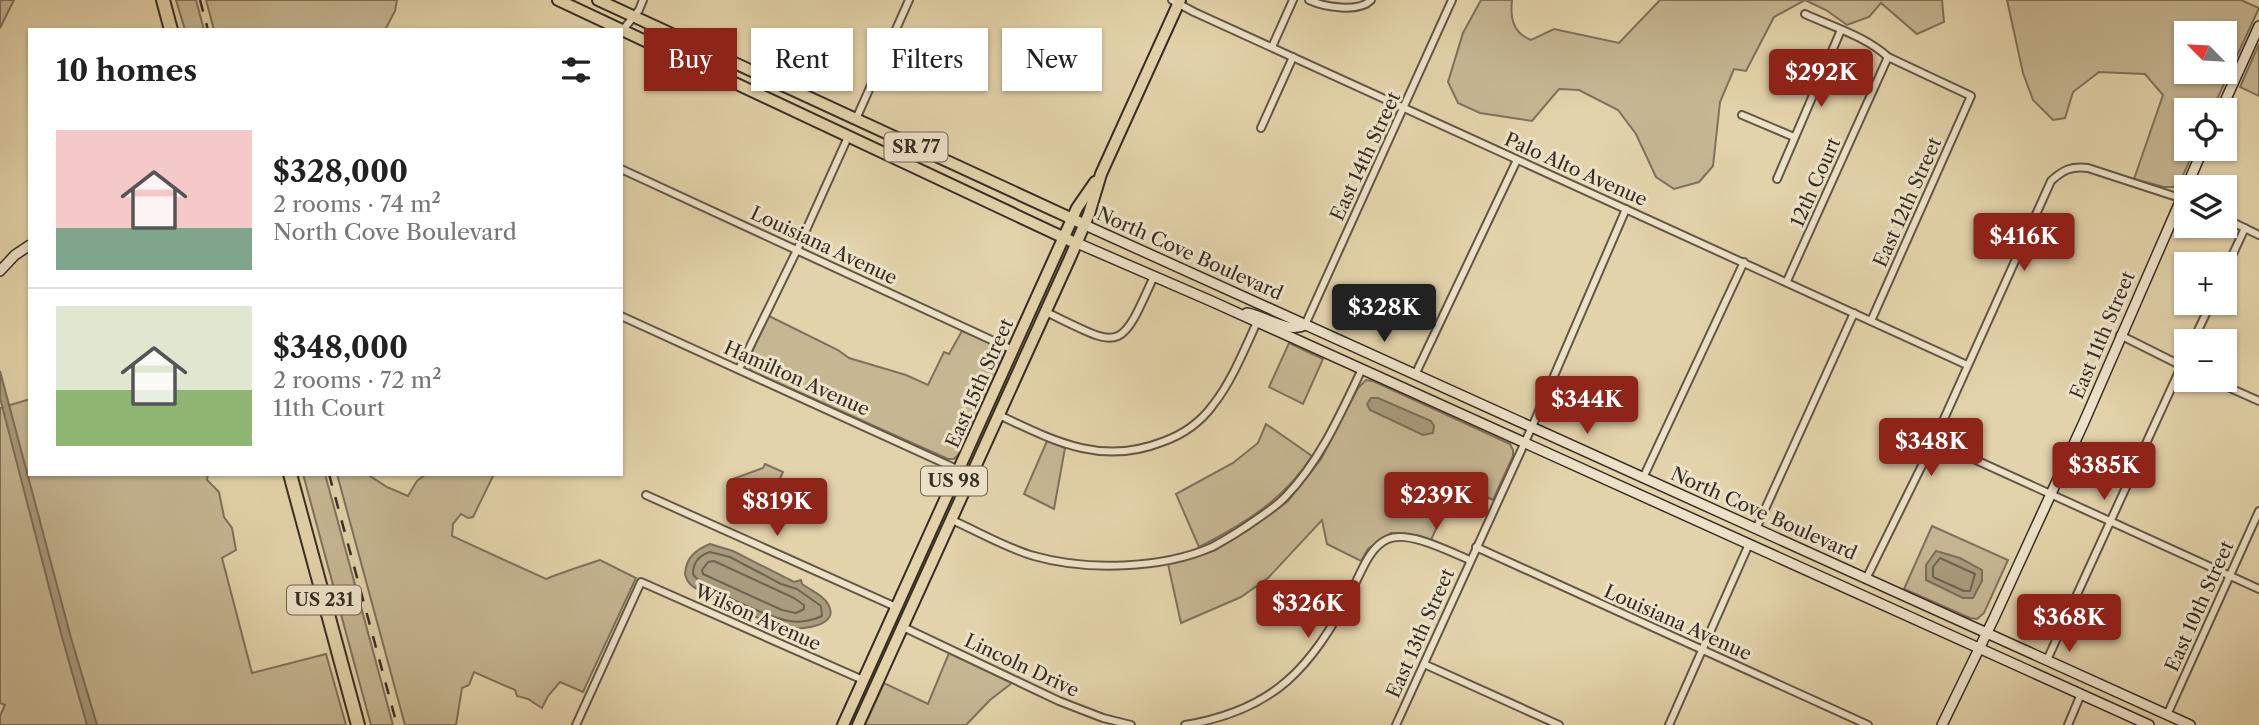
<!DOCTYPE html>
<html lang="en">
<head>
<meta charset="utf-8">
<style>
  :root { --surface:#fff; --page:#f2f2f2; --text:#222; --muted:#767676; --line:#e0e0e0; --accent:#8f2418 }
  body { margin:0; font-family:"Libre Caslon Text",serif; background:var(--page); color:var(--text); height:100vh; display:flex; flex-direction:column; font-size:26px; white-space:nowrap }
  * { box-sizing:border-box; margin:0 }
  p { font-size:23px; color:var(--muted) }
  .icon { flex:none; width:38px; height:38px; fill:none; stroke:currentColor; stroke-width:2; stroke-linecap:round; stroke-linejoin:round }
  .map { position:relative; flex:1; overflow:hidden }
  .panel { position:absolute; left:28px; top:28px; width:595px; height:448px; display:flex; flex-direction:column; background:var(--surface); border-radius:0px; box-shadow:0 2px 5px #0004 }
  .panel>* { flex:none }
  .top-card { position:absolute; left:644px; top:28px; width:665px; height:63px; display:flex; gap:14px }
  .needle { width:46px; rotate:294deg }
  .buttons { position:absolute; left:2174px; top:21px; display:grid; gap:14px }
  .buttons a { display:grid; place-items:center; width:63px; height:63px; border-radius:0px; background:var(--surface); box-shadow:0 2px 5px #0004; font-size:35px }
  .price { position:absolute; translate:-50% -60px; padding:0 16px; border-radius:7px; background:var(--accent); color:#fff; font-size:23px; line-height:46px; filter:drop-shadow(0 2px 4px #0008) }
  .price::after { content:''; position:absolute; left:50%; top:42px; width:21px; height:16px; margin-left:-10px; background:inherit; clip-path:polygon(0 0,100% 0,50% 100%) }
  .price.active { background:#222; color:#fff }
  ul { padding:0; list-style:none }
  li { display:flex; align-items:center; gap:21px; height:175px; padding:0 28px }
  li+li { border-top:2px solid var(--line) }
  li span { display:grid; place-items:center; flex:none; width:196px; height:140px; border-radius:0px; color:#555 }
  li>.icon { margin-inline-start:auto }
  span .icon { width:84px; height:84px; fill:#fffc; stroke-width:1 }
  li b { font-size:30px }
  h2 { display:flex; justify-content:space-between; align-items:center; height:84px; padding:0 28px; font-size:30px }
  .tag { padding:0 24px; border-radius:0px; background:var(--surface); box-shadow:0 2px 5px #0004; font-size:24px; line-height:63px }
  .tag.active { background:var(--accent); color:#fff }
  .map>svg:first-child { display:block }
  .green { fill:#c6b793; stroke:#7f725c; stroke-width:2; fill-rule:evenodd }
  .water { fill:#a99b7d; stroke:#7c6f5a; stroke-width:2 }
  .lines { fill:none; stroke-linecap:round; stroke-linejoin:round }
  .shore { stroke:#706451; stroke-width:2 }
  .street-casing { stroke:#635746; stroke-width:10 }
  .secondary-casing { stroke:#382e25; stroke-width:12 }
  .primary-casing { stroke:#382e25; stroke-width:14 }
  .highway-casing { stroke:#382e25; stroke-width:16 }
  .street { stroke:#ede2c8; stroke-width:6 }
  .secondary { stroke:#ede2c8; stroke-width:9 }
  .primary { stroke:#e3d3aa; stroke-width:10 }
  .highway { stroke:#e3d3aa; stroke-width:12 }
  .rail { stroke:#382e25; stroke-width:2.5; stroke-dasharray:12 12; stroke-linecap:butt }
  .labels { text-anchor:middle; stroke-width:6; stroke-linejoin:round; paint-order:stroke }
  .shield { fill:#ede2c8; stroke:#6e6456; stroke-width:2 }
  .shield-label { font-size:18px; font-weight:bold; fill:#382e25 }
  .street-label { font-size:19px; fill:#382e25; stroke:#ede2c8 }
</style>
</head>
<body>
<div class="map">
<svg width="2259" height="725" viewBox="0 0 2259 725">
  <rect width="100%" height="100%" fill="#e3d3aa"/>
  <filter id="stains"><feTurbulence type="fractalNoise" baseFrequency=".00286" numOctaves="4"/><feColorMatrix values="0 0 0 0 .2 0 0 0 0 .09 0 0 0 0 .02 0 0 0 .5 -.17"/></filter>
  <radialGradient id="worn" r=".72"><stop offset=".6" stop-color="#630" stop-opacity="0"/><stop offset="1" stop-color="#630" stop-opacity=".3"/></radialGradient>
  <g class="green">
    <path d="M0,0h14l-14,28z"/>
    <path d="M176,0h20l8,30h-19z"/>
    <path d="M206,0h191l-2,11 -10,19h-171z"/>
    <path d="M1481,0h31c-2,18 1,33 19,40l23,-11 65,14 41,-43h282l2,22 -27,12 -36,-31 -12,14 -22,8 -21,-15 -21,-10 -31,17 -28,54 -12,-2 -14,33 -7,64 -14,16 -25,7 -18,-12 -20,-43 -18,-24 -39,-20 -20,-1 -27,32 -52,-8 -22,-10 -10,-21 15,-49z"/>
    <path d="M2007,0h234l18,8 -47,102h-26v39h9l-16,35 -5,3h-10l-30,-8 29,-84 -18,-21 -46,-2 -26,20 -8,26 -12,2 -20,-20 -10,-27zM2186,33h38v39h-38z"/>
    <path d="M2259,44v52l-19,-9z"/>
    <path d="M769,316l69,34 11,8 57,17 22,10 16,-33 5,2 13,-23c14,6 41,12 40,30l-41,91 -7,7h-6l-197,-88 -3,-11z"/>
    <path d="M1289,343l34,16 -20,45 -34,-17z"/>
    <path d="M1366,380l7,1 137,63 3,6v6l-20,44 -36,-17 -26,57 -14,-5 -26,-2 -23,16 -7,12 -34,-17 -5,-24 -54,58 -27,19 -60,26 -13,-59 47,-14 35,-21 38,-28 33,-42 37,-71z"/>
    <path d="M30,399v75h178l-1,6 12,12 5,25 8,11 4,22 -14,8 30,115 74,-19 20,71h-346v-9l5,-11 -5,-2v-295z"/>
    <path d="M1266,424l46,32c-28,44 -68,68 -113,91l-23,-53 57,-31 25,-20z"/>
    <path d="M1047,441l18,7 -11,61 -30,-15z"/>
    <path d="M765,464l18,8 -15,33 -3,-2 -23,9 -12,-32 33,-12z"/>
    <path d="M303,474h22l68,251h-22z"/>
    <path d="M337,474h30l20,13 21,9 9,-15 9,-7h68l-21,43 -5,1 -7,-4 -8,10 -1,12 94,43c17,-7 36,-13 54,-19l36,18 -53,114 -23,-10 -12,14 -6,12 -14,-9 -11,-3 -2,-6 -41,-18 -5,13 -7,3 -6,37h-51z"/>
    <path d="M1932,526l76,34 -24,53 -7,6 -7,-1 -66,-29z"/>
    <path d="M949,653l63,30 -22,17 -24,25h-101l19,-42 44,21z"/>
  </g>
  <g class="water">
    <path d="M0,371l71,267 26,87h-10l-25,-88 -62,-239z"/>
    <path d="M1371,398h7l53,23 3,5 -1,7 -10,2 -53,-25 -3,-6z"/>
    <path d="M710,544l23,7 61,31 7,-2 1,4c8,6 21,11 26,20 13,22 -26,26 -40,24 -16,-3 -87,-33 -98,-44 -4,-4 -3,-4 -5,-10 1,-16 10,-24 25,-30z"/>
    <path d="M1936,551l24,7 22,12v11l-9,17h-10l-37,-18v-15z"/>
  </g>
  <g class="lines">
    <g class="shore">
      <path d="M710,552l20,5 51,27 16,5 24,17 1,10c-8,4 -23,7 -32,5 -17,-2 -91,-34 -97,-47 0,-12 7,-19 17,-22z"/>
      <path d="M1940,558l35,16 -5,17h-6l-31,-14v-10z"/>
      <path d="M714,561l80,37 10,7v4l-8,4 -14,-3 -79,-36 -1,-4 6,-8z"/>
    </g>
    <g class="street-casing">
      <g id="street">
        <path d="M1172,0l22,12 773,353"/>
        <path d="M1309,0c15,7 50,13 62,0"/>
        <path d="M1805,14c28,13 60,22 83,43l83,39 -100,225"/>
        <path d="M622,31l17,-21 4,-10"/>
        <path d="M1272,47l21,-47"/>
        <path d="M1742,115l52,22"/>
        <path d="M856,119l53,-119"/>
        <path d="M1261,128l32,-71"/>
        <path d="M621,169l392,181"/>
        <path d="M1777,179l64,-149"/>
        <path d="M2224,218l35,17"/>
        <path d="M2224,273l21,-45"/>
        <path d="M1787,281l101,-224"/>
        <path d="M1046,312c75,36 73,43 108,-36"/>
        <path d="M621,316l338,154"/>
        <path d="M1305,325l147,-325"/>
        <path d="M2120,335l66,33"/>
        <path d="M2193,341l18,-38"/>
        <path d="M739,369l58,-119 51,-113"/>
        <path d="M1415,375l102,-215"/>
        <path d="M2212,380l47,21"/>
        <path d="M999,415c55,26 102,51 163,27 20,-7 38,-19 51,-37 19,-24 32,-57 45,-85"/>
        <path d="M1934,441l325,148"/>
        <path d="M1643,478l101,-216"/>
        <path d="M646,495l250,112"/>
        <path d="M952,520c27,12 54,28 82,36 52,15 128,13 178,-9 15,-8 31,-18 45,-28 10,-7 21,-14 29,-23 34,-35 55,-83 76,-127"/>
        <path d="M1756,529l98,-216"/>
        <path d="M1476,547l392,178"/>
        <path d="M1866,579l68,-138 117,-260c12,-11 20,-15 37,-13l98,32"/>
        <path d="M903,627l156,74 44,17 28,7"/>
        <path d="M2047,660l139,-304"/>
        <path d="M1424,664l135,61"/>
        <path d="M2167,715l92,-204"/>
        <path d="M576,725l65,-143 222,98"/>
        <path d="M1185,725c90,-15 126,-57 167,-135 9,-17 17,-43 36,-51 21,-9 62,13 82,21"/>
        <path d="M1396,725l139,-305 91,-211"/>
        <path d="M1669,725l80,-181"/>
        <path d="M2068,725l13,-31"/>
      </g>
    </g>
    <g class="secondary-casing">
      <g id="secondary">
        <path d="M2221,110l38,-84"/>
        <path d="M1085,225l1105,500"/>
        <path d="M1077,243l134,58 938,424"/>
        <path d="M0,271l15,-16 15,-10"/>
        <path d="M1247,313c18,3 41,21 58,12"/>
        <path d="M1942,725l52,-107 90,-196 119,-273"/>
      </g>
    </g>
    <g class="primary-casing">
      <g id="primary">
        <path d="M558,0l513,241"/>
        <path d="M598,0l481,222"/>
        <path d="M843,725l234,-517 18,-26"/>
        <path d="M858,725l212,-467 19,-44 12,-40 79,-174"/>
      </g>
    </g>
    <g class="highway-casing">
      <g id="highway">
        <path d="M163,0l8,30"/>
        <path d="M290,474l68,251"/>
      </g>
    </g>
    <use href="#street" class="street"/>
    <use href="#secondary" class="secondary"/>
    <use href="#primary" class="primary"/>
    <use href="#highway" class="highway"/>
    <g class="rail">
      <path d="M200,0l8,30"/>
      <path d="M329,474l68,251"/>
    </g>
  </g>
  <g class="labels">
    <g class="shield">
      <rect x="884.5" y="132.5" width="63" height="29" rx="5"/>
      <rect x="921" y="466.5" width="66" height="29" rx="5"/>
      <rect x="287" y="585.5" width="74" height="29" rx="5"/>
    </g>
    <g class="shield-label">
      <text x="916" y="153">SR 77</text>
      <text x="954" y="487">US 98</text>
      <text x="324" y="606">US 231</text>
    </g>
    <g class="street-label">
      <text transform="translate(1365 156) rotate(-65)" y="7">East 14th Street</text>
      <text transform="translate(1576 169) rotate(24)" y="7">Palo Alto Avenue</text>
      <text transform="translate(1815 182) rotate(-66)" y="7">12th Court</text>
      <text transform="translate(1907 202) rotate(-66)" y="7">East 12th Street</text>
      <text transform="translate(824 245) rotate(25)" y="7">Louisiana Avenue</text>
      <text transform="translate(1190 253) rotate(24)" y="7">North Cove Boulevard</text>
      <text transform="translate(2102 335) rotate(-67)" y="7">East 11th Street</text>
      <text transform="translate(797 378) rotate(24)" y="7">Hamilton Avenue</text>
      <text transform="translate(979 383) rotate(-66)" y="7">East 15th Street</text>
      <text transform="translate(1764 513) rotate(24)" y="7">North Cove Boulevard</text>
      <text transform="translate(2199 606) rotate(-66)" y="7">East 10th Street</text>
      <text transform="translate(758 617) rotate(24)" y="7">Wilson Avenue</text>
      <text transform="translate(1678 622) rotate(24)" y="7">Louisiana Avenue</text>
      <text transform="translate(1420 633) rotate(-66)" y="7">East 13th Street</text>
      <text transform="translate(1022 665) rotate(25)" y="7">Lincoln Drive</text>
    </g>
  </g>
  <rect width="100%" height="100%" filter="url(#stains)"/>
  <rect width="100%" height="100%" fill="url(#worn)"/>
</svg>
<div class="buttons">
<a><svg class="needle" viewBox="-14 -14 28 28"><path d="M0-13l5 13h-10z" fill="#e53935"/><path d="M0 13l5-13h-10z" fill="#767676"/></svg></a>
<a><svg class="icon" aria-label="locate" viewBox="0 0 24 24"><circle cx="12" cy="12" r="6"/><path d="M12 2v4M12 18v4M2 12h4M18 12h4"/></svg></a>
<a><svg class="icon" aria-label="layers" viewBox="0 0 24 24"><path d="M12 4l9 5-9 5-9-5zM3 14l9 5 9-5"/></svg></a>
<a>+</a>
<a>−</a>
</div>
<b class="price" style="left:1821px;top:109px">$292K</b>
<b class="price" style="left:2024px;top:273px">$416K</b>
<b class="price active" style="left:1384px;top:344px">$328K</b>
<b class="price" style="left:1587px;top:436px">$344K</b>
<b class="price" style="left:1931px;top:478px">$348K</b>
<b class="price" style="left:2104px;top:502px">$385K</b>
<b class="price" style="left:1436px;top:532px">$239K</b>
<b class="price" style="left:777px;top:538px">$819K</b>
<b class="price" style="left:1308px;top:640px">$326K</b>
<b class="price" style="left:2069px;top:654px">$368K</b>
<div class="top-card">
<a class="tag active">Buy</a>
<a class="tag">Rent</a>
<a class="tag">Filters</a>
<a class="tag">New</a>
</div>
<section class="panel">
<h2>10 homes<svg class="icon" aria-label="filters" viewBox="0 0 24 24"><path d="M4 7h16M4 17h16"/><circle cx="9" cy="7" r="2"/><circle cx="15" cy="17" r="2"/></svg></h2>
<ul>
<li><span style="background:linear-gradient(#f6c9c9 70%,#7fa58c 0)"><svg class="icon" aria-label="home" viewBox="0 0 24 24"><path d="M3 11l9-7 9 7M6 9v11h12V9"/></svg></span><div><b>$328,000</b><p>2 rooms · 74 m²</p><p>North Cove Boulevard</p></div></li>
<li><span style="background:linear-gradient(#dfe7d0 60%,#8fb573 0)"><svg class="icon" aria-label="home" viewBox="0 0 24 24"><path d="M3 11l9-7 9 7M6 9v11h12V9"/></svg></span><div><b>$348,000</b><p>2 rooms · 72 m²</p><p>11th Court</p></div></li>
</ul>
</section>
</div>
</body>
</html>
